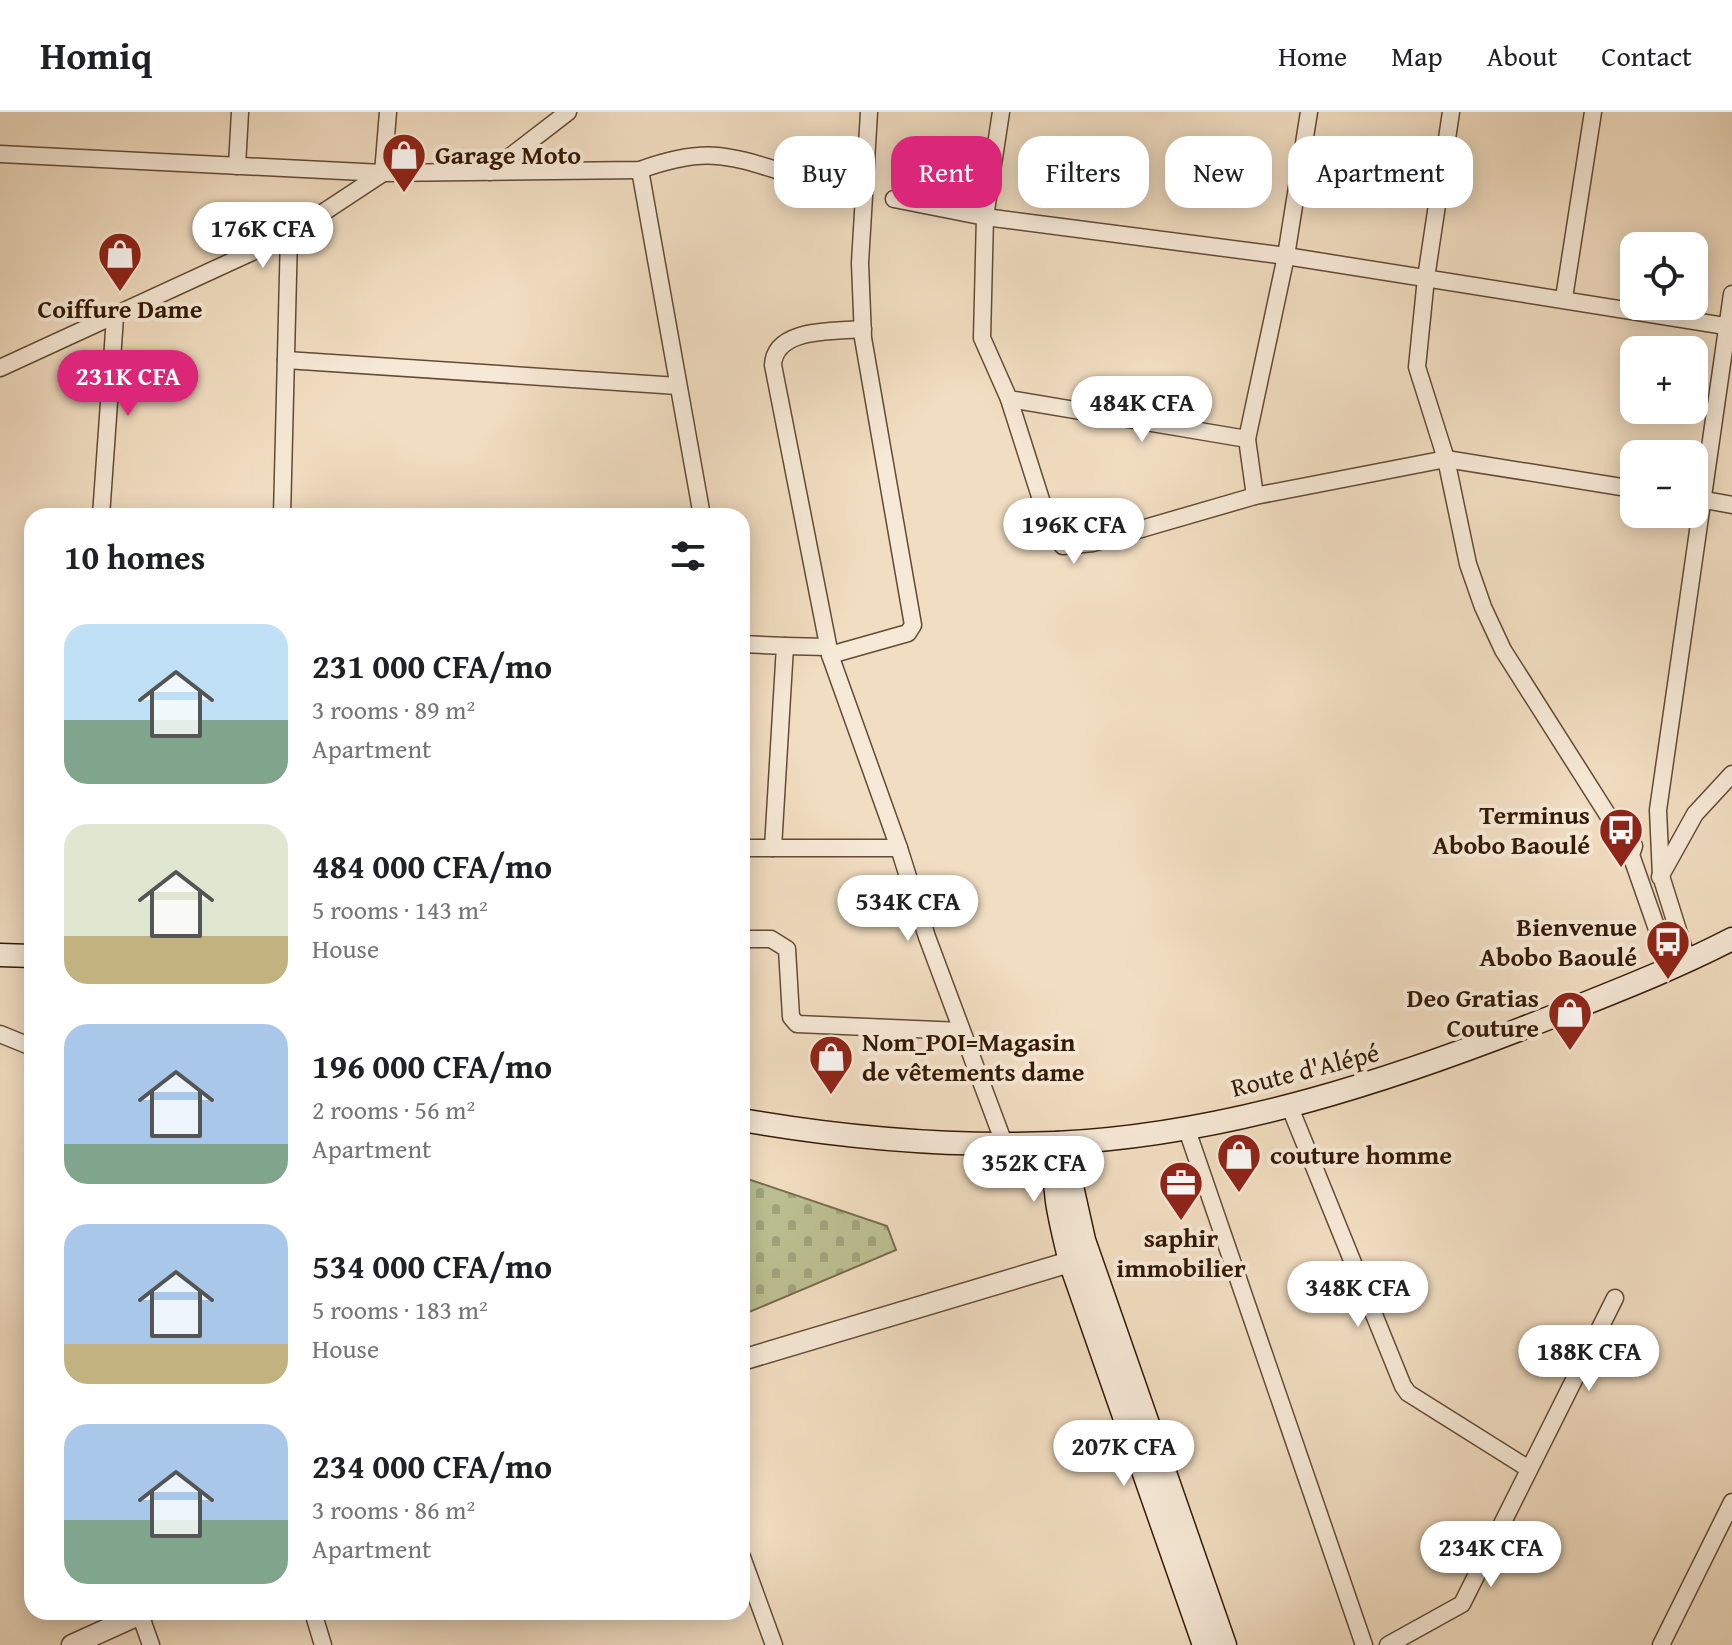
<!DOCTYPE html>
<html lang="en">
<head>
<meta charset="utf-8">
<style>
  :root { --surface:#fff; --page:#f2f2f2; --text:#202124; --muted:#757577; --line:#e0e0e0; --accent:#db2777 }
  body { margin:0; font-family:"Gentium Book Plus",serif; background:var(--page); color:var(--text); height:100vh; display:flex; flex-direction:column; font-size:30px; white-space:nowrap }
  * { box-sizing:border-box; margin:0 }
  p { font-size:26px; color:var(--muted) }
  .icon { flex:none; width:44px; height:44px; fill:none; stroke:currentColor; stroke-width:2; stroke-linecap:round; stroke-linejoin:round }
  .map { position:relative; flex:1; overflow:hidden }
  .side { position:absolute; left:24px; top:396px; width:726px; height:1112px; display:flex; flex-direction:column; background:var(--surface); border-radius:24px; box-shadow:0 4px 20px #0003 }
  .side>* { flex:none }
  .banner { position:absolute; left:774px; top:24px; width:760px; height:72px; display:flex; gap:16px }
  .fabs { position:absolute; left:1620px; top:120px; display:grid; gap:16px }
  .fabs a { display:grid; place-items:center; width:88px; height:88px; border-radius:16px; background:var(--surface); box-shadow:0 4px 20px #0003; font-size:40px }
  .price { position:absolute; translate:-50% -68px; padding:0 18px; border-radius:28px; background:#fff; color:#222; font-size:26px; line-height:52px; filter:drop-shadow(0 2px 4px #0008) }
  .price::after { content:''; position:absolute; left:50%; top:48px; width:24px; height:18px; margin-left:-12px; background:inherit; clip-path:polygon(0 0,100% 0,50% 100%) }
  .price.active { background:var(--accent); color:#fff }
  ul { padding:0; list-style:none }
  li { display:flex; align-items:center; gap:24px; height:200px; padding:0 40px }
  li span { display:grid; place-items:center; flex:none; width:224px; height:160px; border-radius:24px; color:#555 }
  li>.icon { margin-inline-start:auto }
  span .icon { width:96px; height:96px; fill:#fffc; stroke-width:1 }
  li b { font-size:34px }
  h2 { display:flex; justify-content:space-between; align-items:center; height:96px; padding:0 40px; font-size:34px }
  .tag { padding:0 28px; border-radius:24px; background:var(--surface); box-shadow:0 4px 20px #0003; font-size:28px; line-height:72px }
  .tag.active { background:var(--accent); color:#fff }
  header { display:flex; align-items:center; gap:48px; box-sizing:border-box; height:112px; padding:0 40px; background:var(--surface); border-bottom:2px solid var(--line) }
  header strong { font-size:38px }
  nav { display:flex; gap:44px; margin-inline-start:auto; font-size:28px }
  .map>svg:first-child { display:block }
  .cemetery { fill:url(#cemetery-stones); stroke:#786d4c; stroke-width:2 }
  .lines { fill:none; stroke-linecap:round; stroke-linejoin:round }
  .minor-casing { stroke:#634b34; stroke-width:19 }
  .tertiary-casing { stroke:#634b34; stroke-width:23 }
  .secondary-casing { stroke:#341a05; stroke-width:25 }
  .minor { stroke:#f6e9d7; stroke-width:16 }
  .tertiary { stroke:#f6e9d7; stroke-width:20 }
  .secondary { stroke:#f6e9d7; stroke-width:22 }
  .labels { text-anchor:middle; stroke-width:8; stroke-linejoin:round; paint-order:stroke }
  .poi-label { font-size:26px; font-weight:bold; fill:#341a05; stroke:#f6e9d7; text-anchor:start }
  .street-label { font-size:26px; fill:#341a05; stroke:#f6e9d7 }
</style>
</head>
<body>
<header>
<strong>Homiq</strong>
<nav><a>Home</a><a>Map</a><a>About</a><a>Contact</a></nav>
</header>
<div class="map">
<svg width="1732" height="1533" viewBox="0 0 1732 1533">
  <defs>
    <pattern id="cemetery-stones" width="16" height="16" patternUnits="userSpaceOnUse" patternTransform="scale(2)"><rect width="16" height="16" fill="#bcc092"/><path d="M2 7V4a2 2 0 0 1 4 0v3zM10 15v-3a2 2 0 0 1 4 0v3z" fill="#a2a47c"/></pattern>
  </defs>
  <rect width="100%" height="100%" fill="#f1ddc1"/>
  <filter id="stains"><feTurbulence type="fractalNoise" baseFrequency=".0025" numOctaves="4"/><feColorMatrix values="0 0 0 0 .2 0 0 0 0 .09 0 0 0 0 .02 0 0 0 .5 -.17"/></filter>
  <radialGradient id="worn" r=".72"><stop offset=".6" stop-color="#630" stop-opacity="0"/><stop offset="1" stop-color="#630" stop-opacity=".3"/></radialGradient>
  <path class="cemetery" d="M742,1065l145,49 9,24 -154,65z"/>
  <g class="lines">
    <g class="minor-casing">
      <g id="minor">
        <path d="M1001,0l-16,105 -3,121 27,61 238,40 8,57 191,-37 188,30"/>
        <path d="M1451,0l-25,166 -9,89 29,92 22,105 15,43 20,43 113,178 18,18 -3,9 40,114"/>
        <path d="M0,42l383,19 257,-3c69,-25 90,-14 156,6 22,7 44,13 66,21"/>
        <path d="M237,54l3,-54"/>
        <path d="M640,58l62,346"/>
        <path d="M490,60l78,-60"/>
        <path d="M894,87l91,18 301,39 446,71"/>
        <path d="M1564,186l29,-186"/>
        <path d="M863,217c-28,3 -88,-2 -90,36l57,290 69,193"/>
        <path d="M286,248l392,26"/>
        <path d="M0,256l289,-133 94,-62 5,-61"/>
        <path d="M1009,287l42,132 12,15 30,-3 162,-47"/>
        <path d="M1247,327l39,-183 23,-144"/>
        <path d="M1694,386l38,7"/>
        <path d="M101,404l14,-199"/>
        <path d="M282,404l7,-281"/>
        <path d="M742,532l43,2 -12,202"/>
        <path d="M785,534l43,1"/>
        <path d="M830,543l78,-22 5,-8 -50,-287 -3,-75 9,-151"/>
        <path d="M742,736h157l28,89 77,206"/>
        <path d="M1660,765l35,-63 37,-40"/>
        <path d="M742,827h29l16,10 4,68 6,7 164,7"/>
        <path d="M1688,850l-27,-86 -3,-66 74,-516"/>
        <path d="M0,922l32,13"/>
        <path d="M1289,993l114,281 5,7 121,76"/>
        <path d="M1186,1015l178,518"/>
        <path d="M742,1445l32,88"/>
        <path d="M313,1500l10,33"/>
        <path d="M140,1502l11,31"/>
        <path d="M1388,1533l74,-41 153,-306"/>
        <path d="M1661,1533l71,-143"/>
      </g>
    </g>
    <g class="tertiary-casing">
      <g id="tertiary">
        <path d="M742,1248l341,-102"/>
        <path d="M72,1533l73,-33"/>
      </g>
    </g>
    <g class="secondary-casing">
      <g id="secondary">
        <path d="M0,843l32,1"/>
        <path d="M742,1008c103,18 210,27 314,23 172,-8 340,-64 498,-127 60,-24 120,-47 178,-77"/>
        <path d="M1058,1031l9,21 17,76 141,405"/>
        <path d="M1056,1043c-5,35 6,72 14,107l134,383"/>
      </g>
    </g>
    <use href="#minor" class="minor"/>
    <use href="#tertiary" class="tertiary"/>
    <use href="#secondary" class="secondary"/>
  </g>
  <defs>
    <g id="shop-pin" transform="scale(2.3)"><path d="M0 17L-7.5 6A9.5 9.5 0 1 1 7.5 6Z" fill="#8f2418" stroke="#f6e9d7"/><path d="M-5-2.5h2.3a2.7 3.5 0 0 1 5.4 0H5L5.5 6h-11ZM-1.5-2.5h3a1.5 2.3 0 0 0-3 0Z" fill="#fff"/></g>
    <g id="bus-pin" transform="scale(2.3)"><path d="M0 17L-7.5 6A9.5 9.5 0 1 1 7.5 6Z" fill="#8f2418" stroke="#f6e9d7"/><path d="M-5-6H5V4H4V6H2V4H-2V6H-4V4H-5ZM-3.5-4V0h7V-4ZM-3.5 1.2v1.5H-2V1.2ZM2 1.2v1.5H3.5V1.2Z" fill="#fff"/></g>
    <g id="office-pin" transform="scale(2.3)"><path d="M0 17L-7.5 6A9.5 9.5 0 1 1 7.5 6Z" fill="#8f2418" stroke="#f6e9d7"/><path d="M-6-3h4V-5.5h4V-3h4V5H-6ZM-1-4.5V-3h2v-1.5ZM-6 0V1H6V0Z" fill="#fff"/></g>
  </defs>
  <g fill-rule="evenodd">
    <use href="#shop-pin" x="404" y="43"/>
    <use href="#shop-pin" x="120" y="142"/>
    <use href="#bus-pin" x="1621" y="718"/>
    <use href="#bus-pin" x="1668" y="830"/>
    <use href="#shop-pin" x="1570" y="901"/>
    <use href="#shop-pin" x="831" y="945"/>
    <use href="#shop-pin" x="1239" y="1043"/>
    <use href="#office-pin" x="1181" y="1071"/>
  </g>
  <g class="labels">
    <g class="poi-label">
      <text x="435" y="52">Garage Moto</text>
      <text x="120" y="206" text-anchor="middle">Coiffure Dame</text>
      <text x="1590" y="712" text-anchor="end">Terminus<tspan x="1590" dy="30">Abobo Baoulé</tspan></text>
      <text x="1637" y="824" text-anchor="end">Bienvenue<tspan x="1637" dy="30">Abobo Baoulé</tspan></text>
      <text x="1539" y="895" text-anchor="end">Deo Gratias<tspan x="1539" dy="30">Couture</tspan></text>
      <text x="862" y="939">Nom_POI=Magasin<tspan x="862" dy="30">de vêtements dame</tspan></text>
      <text x="1270" y="1052">couture homme</text>
      <text x="1181" y="1135" text-anchor="middle">saphir<tspan x="1181" dy="30">immobilier</tspan></text>
    </g>
    <g class="street-label">
      <text transform="translate(1305 958) rotate(-14)" y="9">Route d'Alépé</text>
    </g>
  </g>
  <rect width="100%" height="100%" filter="url(#stains)"/>
  <rect width="100%" height="100%" fill="url(#worn)"/>
</svg>
<div class="fabs">
<a><svg class="icon" aria-label="locate" viewBox="0 0 24 24"><circle cx="12" cy="12" r="6"/><path d="M12 2v4M12 18v4M2 12h4M18 12h4"/></svg></a>
<a>+</a>
<a>−</a>
</div>
<b class="price" style="left:263px;top:158px">176K CFA</b>
<b class="price active" style="left:128px;top:306px">231K CFA</b>
<b class="price" style="left:1142px;top:332px">484K CFA</b>
<b class="price" style="left:1074px;top:454px">196K CFA</b>
<b class="price" style="left:908px;top:831px">534K CFA</b>
<b class="price" style="left:1034px;top:1092px">352K CFA</b>
<b class="price" style="left:1358px;top:1217px">348K CFA</b>
<b class="price" style="left:1589px;top:1281px">188K CFA</b>
<b class="price" style="left:1124px;top:1376px">207K CFA</b>
<b class="price" style="left:1491px;top:1477px">234K CFA</b>
<div class="banner">
<a class="tag">Buy</a>
<a class="tag active">Rent</a>
<a class="tag">Filters</a>
<a class="tag">New</a>
<a class="tag">Apartment</a>
</div>
<section class="side">
<h2>10 homes<svg class="icon" aria-label="filters" viewBox="0 0 24 24"><path d="M4 7h16M4 17h16"/><circle cx="9" cy="7" r="2"/><circle cx="15" cy="17" r="2"/></svg></h2>
<ul>
<li><span style="background:linear-gradient(#bfe0f5 60%,#7fa58c 0)"><svg class="icon" aria-label="home" viewBox="0 0 24 24"><path d="M3 11l9-7 9 7M6 9v11h12V9"/></svg></span><div><b>231 000 CFA/mo</b><p>3 rooms · 89 m²</p><p>Apartment</p></div></li>
<li><span style="background:linear-gradient(#dfe7d0 70%,#c2b280 0)"><svg class="icon" aria-label="home" viewBox="0 0 24 24"><path d="M3 11l9-7 9 7M6 9v11h12V9"/></svg></span><div><b>484 000 CFA/mo</b><p>5 rooms · 143 m²</p><p>House</p></div></li>
<li><span style="background:linear-gradient(#a9c7e8 75%,#7fa58c 0)"><svg class="icon" aria-label="home" viewBox="0 0 24 24"><path d="M3 11l9-7 9 7M6 9v11h12V9"/></svg></span><div><b>196 000 CFA/mo</b><p>2 rooms · 56 m²</p><p>Apartment</p></div></li>
<li><span style="background:linear-gradient(#a9c7e8 75%,#c2b280 0)"><svg class="icon" aria-label="home" viewBox="0 0 24 24"><path d="M3 11l9-7 9 7M6 9v11h12V9"/></svg></span><div><b>534 000 CFA/mo</b><p>5 rooms · 183 m²</p><p>House</p></div></li>
<li><span style="background:linear-gradient(#a9c7e8 60%,#7fa58c 0)"><svg class="icon" aria-label="home" viewBox="0 0 24 24"><path d="M3 11l9-7 9 7M6 9v11h12V9"/></svg></span><div><b>234 000 CFA/mo</b><p>3 rooms · 86 m²</p><p>Apartment</p></div></li>
</ul>
</section>
</div>
</body>
</html>
